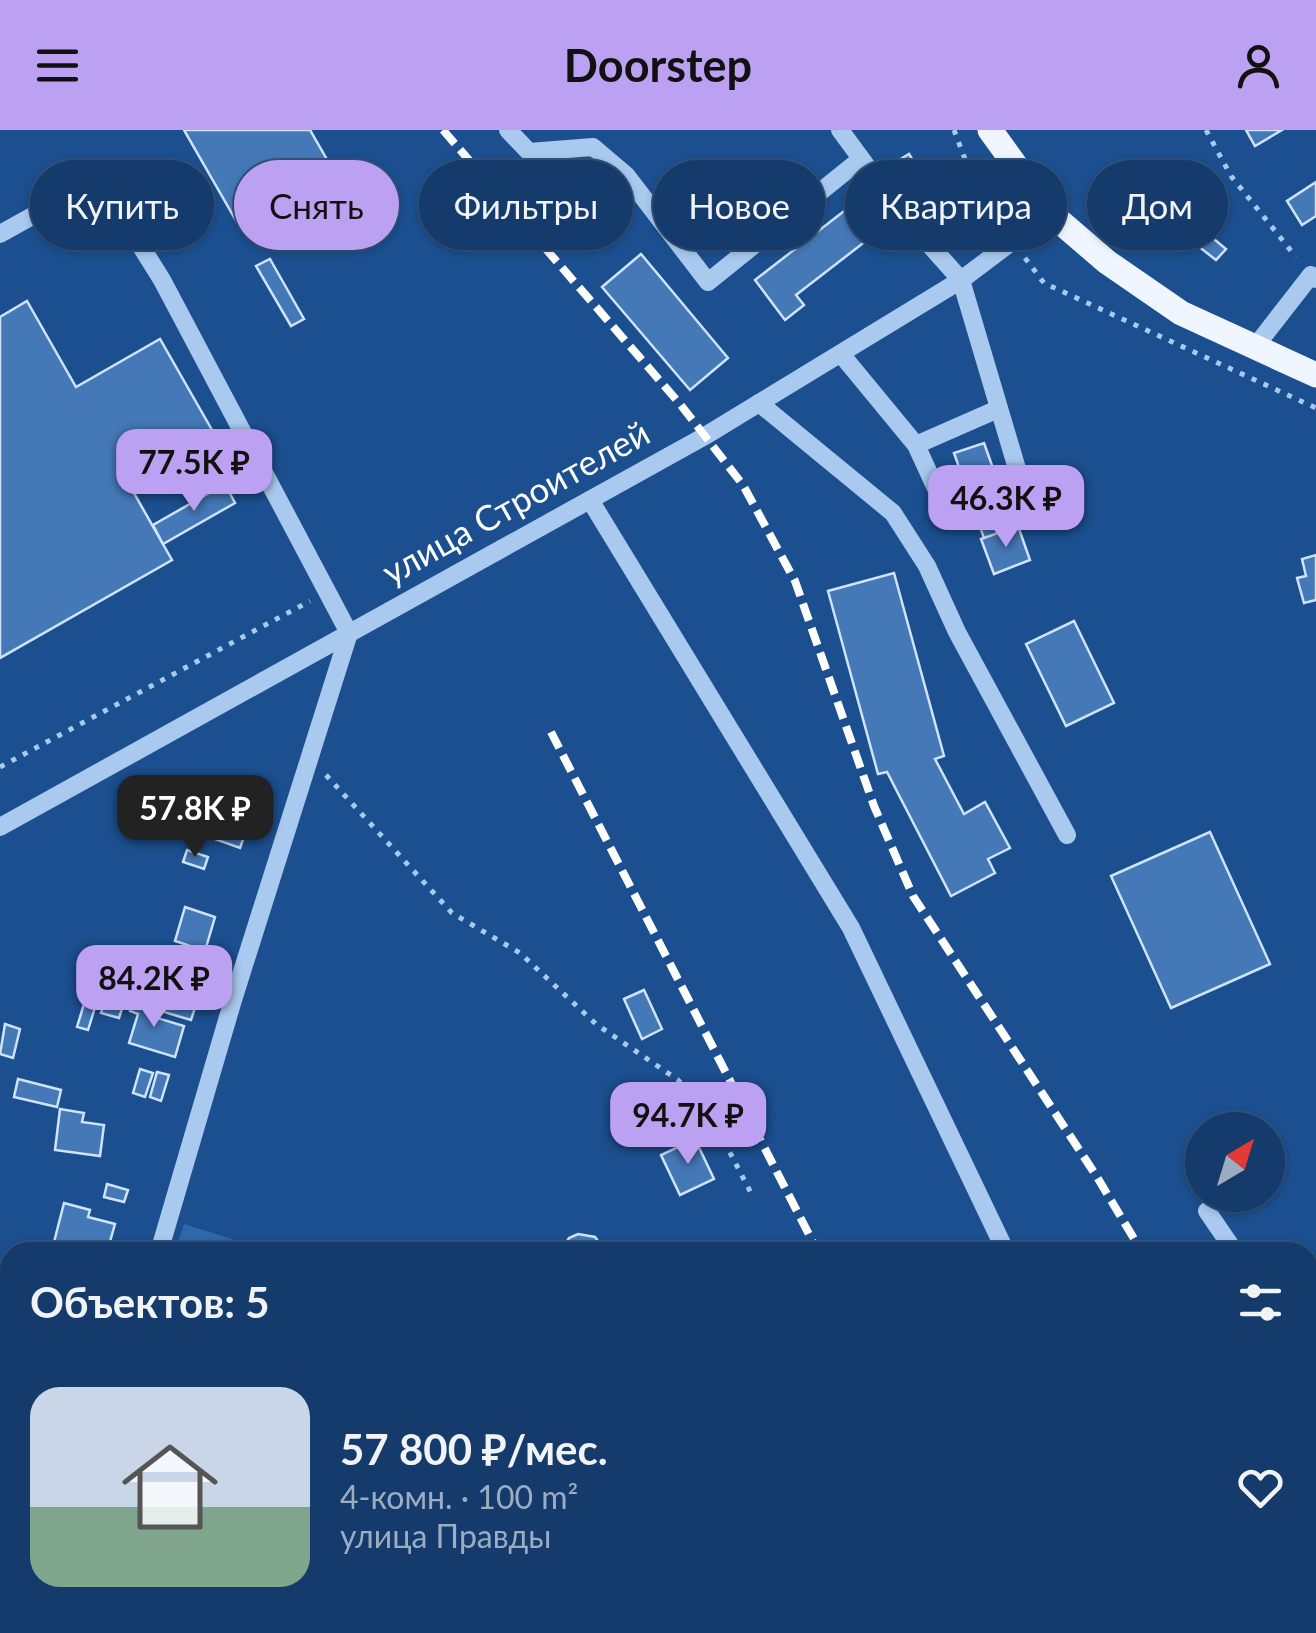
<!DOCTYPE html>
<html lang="ru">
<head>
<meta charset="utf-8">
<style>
  :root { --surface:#143b6b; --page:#214673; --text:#f1f3f6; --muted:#9dadc1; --line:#33557e; --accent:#bca0f2 }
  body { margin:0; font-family:Lato,sans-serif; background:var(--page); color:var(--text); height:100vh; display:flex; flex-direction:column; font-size:38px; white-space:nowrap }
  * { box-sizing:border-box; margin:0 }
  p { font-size:32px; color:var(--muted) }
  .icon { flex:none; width:55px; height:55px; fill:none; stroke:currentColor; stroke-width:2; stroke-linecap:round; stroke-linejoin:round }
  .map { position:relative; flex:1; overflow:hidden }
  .details { position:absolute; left:0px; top:1112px; width:1318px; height:392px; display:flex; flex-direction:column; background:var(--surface); border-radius:30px 30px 0 0; box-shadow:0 2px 8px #0004,0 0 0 2px var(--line) }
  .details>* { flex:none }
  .hud { position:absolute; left:30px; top:30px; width:1258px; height:90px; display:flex; gap:20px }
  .needle { width:65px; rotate:38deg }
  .tools { position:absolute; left:1185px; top:982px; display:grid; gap:20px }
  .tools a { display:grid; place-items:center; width:100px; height:100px; border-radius:50%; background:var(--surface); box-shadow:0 2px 8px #0004,0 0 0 2px var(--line); font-size:50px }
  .price { position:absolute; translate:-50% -85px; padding:0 22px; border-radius:20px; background:var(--accent); color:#111; font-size:32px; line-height:65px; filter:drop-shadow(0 2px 5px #0008) }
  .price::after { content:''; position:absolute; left:50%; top:60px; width:30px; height:22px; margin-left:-15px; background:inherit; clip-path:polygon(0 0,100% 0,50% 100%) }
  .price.current { background:#222; color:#fff }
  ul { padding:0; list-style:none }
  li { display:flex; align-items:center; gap:30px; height:250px; padding:0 30px }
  li span { display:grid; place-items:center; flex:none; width:280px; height:200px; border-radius:30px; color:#555 }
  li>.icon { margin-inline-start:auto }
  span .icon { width:120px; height:120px; fill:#fffc; stroke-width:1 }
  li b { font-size:42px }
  h2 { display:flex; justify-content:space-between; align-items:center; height:120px; padding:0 30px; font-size:42px }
  .tag { padding:0 35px; border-radius:45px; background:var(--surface); box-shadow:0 2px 8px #0004,0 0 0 2px var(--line); font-size:35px; line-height:90px }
  .tag.current { background:var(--accent); color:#111 }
  header { display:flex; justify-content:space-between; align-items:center; height:130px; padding:0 30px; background:var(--accent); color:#111; font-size:45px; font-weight:700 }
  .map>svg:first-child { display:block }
  .green { fill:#2e69ad }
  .building { fill:#4478b7; stroke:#cfe3fa; stroke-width:2.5 }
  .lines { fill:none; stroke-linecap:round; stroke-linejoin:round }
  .path { stroke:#a9c9ee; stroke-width:5; stroke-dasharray:5 8; stroke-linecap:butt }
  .minor { stroke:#a9c9ee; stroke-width:18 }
  .major { stroke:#f0f6ff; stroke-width:25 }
  .rail { stroke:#fff; stroke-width:8; stroke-dasharray:18 8; stroke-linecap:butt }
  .labels { text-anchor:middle; stroke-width:8; stroke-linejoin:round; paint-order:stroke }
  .street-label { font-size:35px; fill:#fff; stroke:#1b4f8f }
</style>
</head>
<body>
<header><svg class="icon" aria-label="menu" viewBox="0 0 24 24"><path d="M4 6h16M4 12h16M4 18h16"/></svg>Doorstep<svg class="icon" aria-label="person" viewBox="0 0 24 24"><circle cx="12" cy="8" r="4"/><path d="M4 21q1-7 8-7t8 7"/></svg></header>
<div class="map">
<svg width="1316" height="1503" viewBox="0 0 1316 1503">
  <rect width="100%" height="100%" fill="#1b4f8f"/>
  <path class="green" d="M184,1094l48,15 -5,13h-52z"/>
  <g class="building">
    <path d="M184,0h126l23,40 -95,54z"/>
    <path d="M1246,0h36l-27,16z"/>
    <path d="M909,24l21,34 -24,14 -20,-34z"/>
    <path d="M590,39l12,12 -11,11 -12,-12z"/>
    <path d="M1316,52v34l-14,9 -15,-24z"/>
    <path d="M870,61l23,29 -97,75 8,10 -19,15 -30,-40z"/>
    <path d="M1208,104l18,15 -10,11 -18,-14z"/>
    <path d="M641,124l87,104 -38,32 -88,-103z"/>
    <path d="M270,129l34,60 -13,7 -35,-60z"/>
    <path d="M27,171l49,86 84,-48 52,91 -86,49 46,81 -172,98v-341z"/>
    <path d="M984,313l31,87 -30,11 -31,-88z"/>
    <path d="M225,354l10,19 -72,41 -10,-19z"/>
    <path d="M1018,396l12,34 -36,14 -13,-35z"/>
    <path d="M1316,425v45l-12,3 -7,-25 9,-2 -4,-17z"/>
    <path d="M894,443l50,183 -9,3 29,55 21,-12 25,46 -22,11 7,14 -44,23 -64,-124 -9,2 -50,-183z"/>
    <path d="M1074,491l40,82 -48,23 -40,-82z"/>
    <path d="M197,655l23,8 -3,9 35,12 -12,34 -70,-25 12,-34 12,5z"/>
    <path d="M1210,702l60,132 -99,44 -60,-132z"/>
    <path d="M187,720l21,7 -4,12 -21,-7z"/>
    <path d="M185,777l30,10 -10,34 -30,-10z"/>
    <path d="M644,860l18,39 -20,10 -18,-40z"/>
    <path d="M87,864l11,4 -10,32 -11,-3z"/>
    <path d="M107,864l18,6 -6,18 -18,-5z"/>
    <path d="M170,866l26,9 -5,15 -27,-8z"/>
    <path d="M134,868l24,8 -4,11 30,9 -9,31 -46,-14 9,-29 -8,-3z"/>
    <path d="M5,894l15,5 -7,29 -13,-4z"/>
    <path d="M140,939l13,4 -8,24 -12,-4z"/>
    <path d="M157,942l12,3 -8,26 -11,-4z"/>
    <path d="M18,949l43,11 -4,17 -43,-10z"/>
    <path d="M60,979l24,4 -2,9 22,3 -4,31 -45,-6z"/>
    <path d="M695,1009l19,40 -34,16 -19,-40z"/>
    <path d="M107,1054l21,6 -4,12 -20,-5z"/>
    <path d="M64,1073l26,7 -2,7 27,7 -8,28h-32l-22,-6z"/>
    <path d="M578,1104l17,3 11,15h-46l9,-14z"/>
    <path d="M0,1413l8,1 -1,7 3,1v31l-10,-2z"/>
    <path d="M134,1495h44l-3,8h-38l2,-6z"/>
  </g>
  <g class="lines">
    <g class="path">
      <path d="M954,0l25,66 22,29"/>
      <path d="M1206,0l25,46 65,81"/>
      <path d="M1025,128l19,25 272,125"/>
      <path d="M0,637l310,-166"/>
      <path d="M326,645l126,138 68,40 76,71 82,56 31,32 42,81"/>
      <path d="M700,1495l12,4"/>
    </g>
    <g class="minor">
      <path d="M508,0l21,22 64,-5 33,28 82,107 153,-123"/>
      <path d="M840,0l62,84 59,66 65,219 -76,20 -34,-74 -75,-91"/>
      <path d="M0,104l99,-55 63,101 187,353 -116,367 -74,252"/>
      <path d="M1255,217l56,-72 5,4"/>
      <path d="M759,273l134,110 34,53 30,66 110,203"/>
      <path d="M916,315l82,-36"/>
      <path d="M590,370l261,428 155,324"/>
      <path d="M0,697l705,-391 256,-156 89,-67"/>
      <path d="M1207,1081l28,41"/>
      <path d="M1308,1235l8,24"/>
      <path d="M47,1503l3,-8"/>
    </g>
    <path class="major" d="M990,0l60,83 57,49 74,51 135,62"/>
    <g class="rail">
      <path d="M443,0l237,274 63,81 52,96 79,225 39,90 184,281 45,75"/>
      <path d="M551,602l267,520"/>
      <path d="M1308,1456l8,18"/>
      <path d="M1065,1495l6,8"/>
    </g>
  </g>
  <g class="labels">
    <g class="street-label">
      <text transform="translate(516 373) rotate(-29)" y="12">улица Строителей</text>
    </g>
  </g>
</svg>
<div class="tools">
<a><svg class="needle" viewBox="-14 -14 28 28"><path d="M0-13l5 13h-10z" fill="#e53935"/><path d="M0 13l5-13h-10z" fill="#9dadc1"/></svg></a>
</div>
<b class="price" style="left:194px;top:384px">77.5K ₽</b>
<b class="price" style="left:1006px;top:420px">46.3K ₽</b>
<b class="price current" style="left:195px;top:730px">57.8K ₽</b>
<b class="price" style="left:154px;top:900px">84.2K ₽</b>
<b class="price" style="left:688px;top:1037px">94.7K ₽</b>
<div class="hud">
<a class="tag">Купить</a>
<a class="tag current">Снять</a>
<a class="tag">Фильтры</a>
<a class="tag">Новое</a>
<a class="tag">Квартира</a>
<a class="tag">Дом</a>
</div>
<section class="details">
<h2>Объектов: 5<svg class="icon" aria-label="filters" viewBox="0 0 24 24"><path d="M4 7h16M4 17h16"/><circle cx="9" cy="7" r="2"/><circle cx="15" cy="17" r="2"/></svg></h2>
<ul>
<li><span style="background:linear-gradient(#c9d6e8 60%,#7fa58c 0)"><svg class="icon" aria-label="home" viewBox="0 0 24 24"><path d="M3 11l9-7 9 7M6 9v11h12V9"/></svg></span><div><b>57 800 ₽/мес.</b><p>4-комн. · 100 m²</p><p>улица Правды</p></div><svg class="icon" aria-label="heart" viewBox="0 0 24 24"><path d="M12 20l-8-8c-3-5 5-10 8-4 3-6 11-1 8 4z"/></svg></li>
</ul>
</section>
</div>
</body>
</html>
